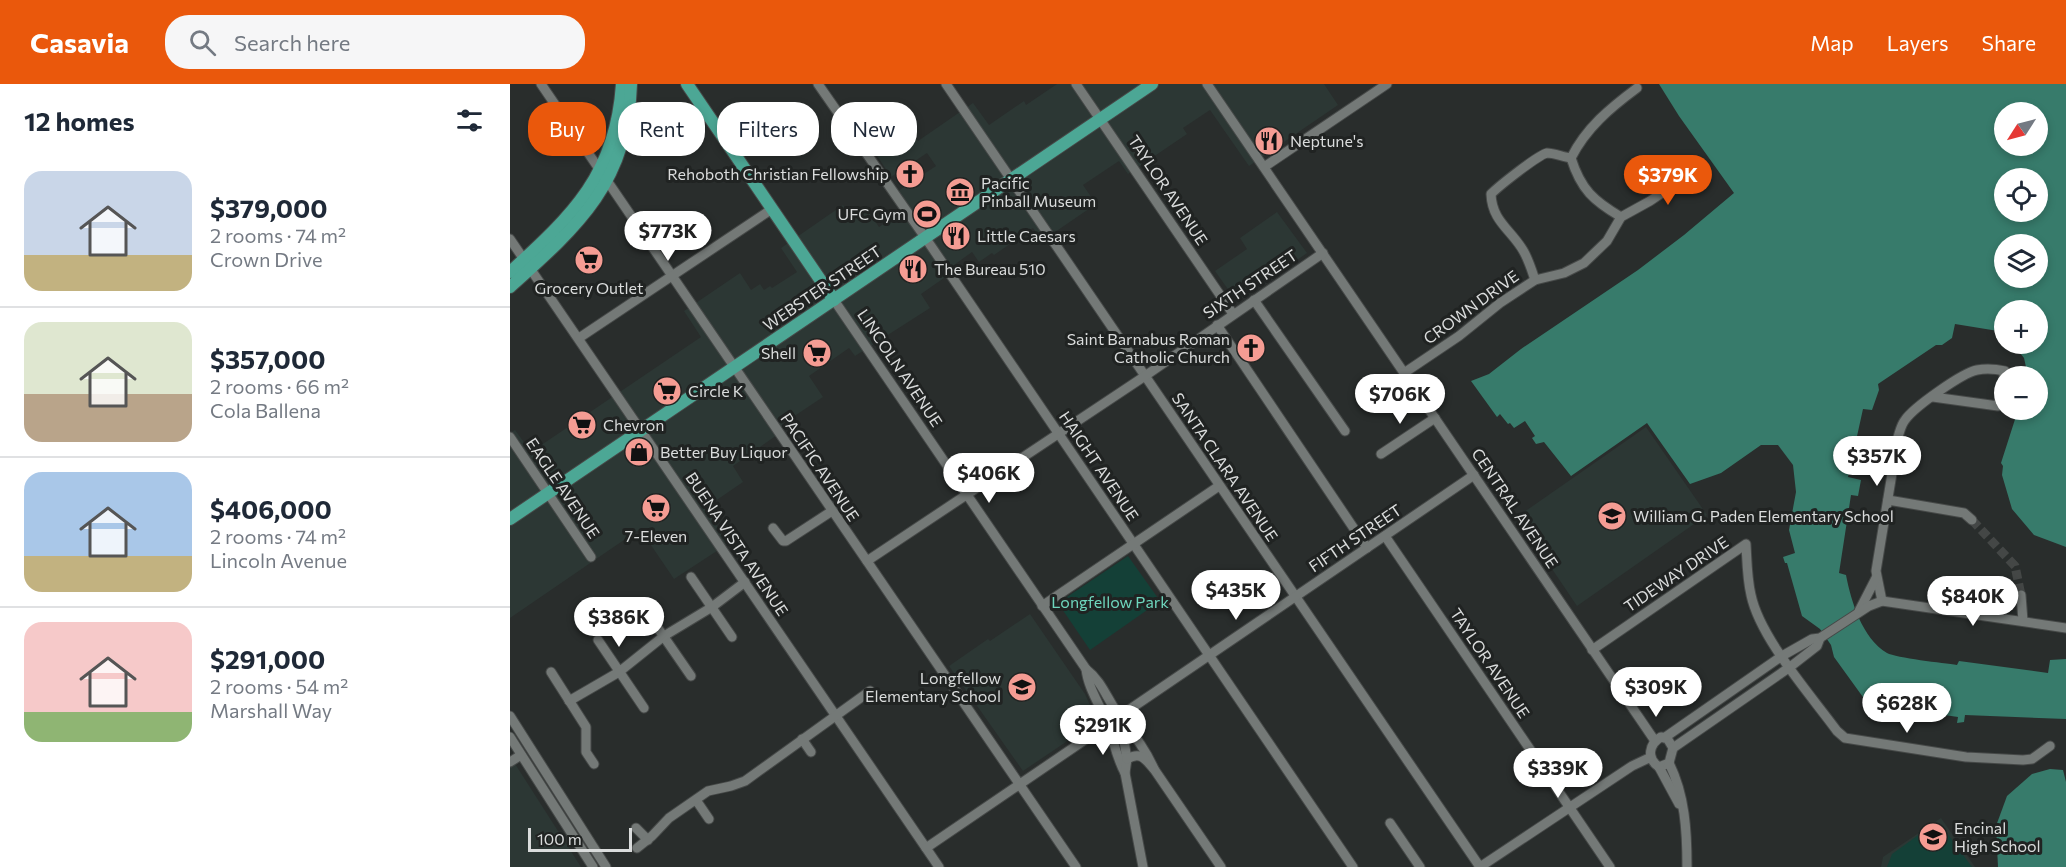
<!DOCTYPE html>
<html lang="en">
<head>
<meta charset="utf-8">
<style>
  :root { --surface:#fff; --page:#f6f6f7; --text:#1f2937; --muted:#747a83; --line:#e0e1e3; --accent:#ea580c }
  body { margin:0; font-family:Commissioner,sans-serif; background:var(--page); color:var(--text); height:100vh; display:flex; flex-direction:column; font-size:22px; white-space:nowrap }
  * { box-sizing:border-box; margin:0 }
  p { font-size:20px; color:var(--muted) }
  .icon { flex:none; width:33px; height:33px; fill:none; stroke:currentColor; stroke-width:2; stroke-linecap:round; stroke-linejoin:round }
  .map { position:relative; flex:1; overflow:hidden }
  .sheet { display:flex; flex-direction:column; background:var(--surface); width:510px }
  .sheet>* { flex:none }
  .hud { position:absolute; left:18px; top:18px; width:570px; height:54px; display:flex; gap:12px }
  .needle { width:39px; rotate:234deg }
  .tools { position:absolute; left:1484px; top:18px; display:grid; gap:12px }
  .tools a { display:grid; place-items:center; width:54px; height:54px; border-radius:50%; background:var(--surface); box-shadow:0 3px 9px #0003; font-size:30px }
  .scale { position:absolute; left:18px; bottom:15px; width:104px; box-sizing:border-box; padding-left:6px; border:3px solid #dadcdc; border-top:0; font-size:16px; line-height:21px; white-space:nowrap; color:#dadcdc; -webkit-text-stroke:4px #202322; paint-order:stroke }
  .price { position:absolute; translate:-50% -51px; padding:0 14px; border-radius:21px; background:#fff; color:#222; font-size:20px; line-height:39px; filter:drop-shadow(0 2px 3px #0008) }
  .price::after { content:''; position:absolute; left:50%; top:36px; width:18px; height:14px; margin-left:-9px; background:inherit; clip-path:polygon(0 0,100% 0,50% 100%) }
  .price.active { background:var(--accent); color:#fff }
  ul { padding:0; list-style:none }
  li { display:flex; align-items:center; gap:18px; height:150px; padding:0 24px }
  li+li { border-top:2px solid var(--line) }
  li span { display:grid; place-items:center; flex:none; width:168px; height:120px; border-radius:18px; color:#555 }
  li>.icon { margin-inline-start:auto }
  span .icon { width:72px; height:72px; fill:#fffc; stroke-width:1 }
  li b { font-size:26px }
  h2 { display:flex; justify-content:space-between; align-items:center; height:72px; padding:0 24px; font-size:26px }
  .chip { padding:0 21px; border-radius:24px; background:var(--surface); box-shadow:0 3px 9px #0003; font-size:21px; line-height:54px }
  .chip.active { background:var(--accent); color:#fff }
  header { display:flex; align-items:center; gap:36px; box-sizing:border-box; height:84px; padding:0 30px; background:var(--accent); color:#fff }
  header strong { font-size:28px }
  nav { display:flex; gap:33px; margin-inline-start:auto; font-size:21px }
  .search { width:420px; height:54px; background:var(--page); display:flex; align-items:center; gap:15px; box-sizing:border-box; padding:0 21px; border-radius:24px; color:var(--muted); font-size:22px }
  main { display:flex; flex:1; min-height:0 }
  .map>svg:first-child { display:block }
  .built { fill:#2c3734 }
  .green { fill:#144037 }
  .water { fill:#377b6b; fill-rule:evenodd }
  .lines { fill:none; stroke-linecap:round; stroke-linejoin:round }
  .minor-tunnel { stroke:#444746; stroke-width:9; stroke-dasharray:9 4.5; stroke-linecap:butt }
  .minor-casing { stroke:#464948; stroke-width:11 }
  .major-casing { stroke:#464948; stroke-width:14 }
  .minor { stroke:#747977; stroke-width:9 }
  .major { stroke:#4ca795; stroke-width:12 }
  .labels { text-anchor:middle; stroke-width:6; stroke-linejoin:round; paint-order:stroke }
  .poi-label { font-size:16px; fill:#dadcdc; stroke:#202322; text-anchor:start }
  .street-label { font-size:16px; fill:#dadcdc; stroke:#202322 }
  .park-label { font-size:16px; fill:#6ed6bd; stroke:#202322 }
</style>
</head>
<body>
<header>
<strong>Casavia</strong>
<div class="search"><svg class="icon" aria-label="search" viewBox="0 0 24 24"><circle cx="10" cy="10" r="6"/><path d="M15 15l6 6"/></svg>Search here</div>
<nav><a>Map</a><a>Layers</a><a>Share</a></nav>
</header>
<main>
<section class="sheet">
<h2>12 homes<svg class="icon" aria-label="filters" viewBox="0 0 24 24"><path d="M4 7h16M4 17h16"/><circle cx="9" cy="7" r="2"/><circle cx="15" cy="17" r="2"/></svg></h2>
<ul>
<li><span style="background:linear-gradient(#c9d6e8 70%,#c2b280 0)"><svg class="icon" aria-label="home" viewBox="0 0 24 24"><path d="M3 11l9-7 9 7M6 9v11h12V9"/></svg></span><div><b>$379,000</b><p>2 rooms · 74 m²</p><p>Crown Drive</p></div></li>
<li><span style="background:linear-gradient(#dfe7d0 60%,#b9a48a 0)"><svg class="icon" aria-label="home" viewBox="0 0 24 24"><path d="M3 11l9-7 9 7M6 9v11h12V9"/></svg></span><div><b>$357,000</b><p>2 rooms · 66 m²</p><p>Cola Ballena</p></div></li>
<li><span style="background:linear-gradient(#a9c7e8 70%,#c2b280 0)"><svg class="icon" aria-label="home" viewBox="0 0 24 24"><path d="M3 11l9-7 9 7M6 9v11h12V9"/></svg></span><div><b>$406,000</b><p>2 rooms · 74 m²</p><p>Lincoln Avenue</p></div></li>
<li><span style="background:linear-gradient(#f6c9c9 75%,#8fb573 0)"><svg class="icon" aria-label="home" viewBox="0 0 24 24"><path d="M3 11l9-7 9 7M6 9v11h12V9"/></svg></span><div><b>$291,000</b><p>2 rooms · 54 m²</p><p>Marshall Way</p></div></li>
</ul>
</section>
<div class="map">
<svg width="1556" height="783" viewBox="0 0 1556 783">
  <rect width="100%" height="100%" fill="#292d2c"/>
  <g class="built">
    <path d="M547,0h267l14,21 -89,61 -39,-56 -27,18 4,6 -59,40 -9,-13 -36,24 13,19 -54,37 -9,-13 -39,27 -2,-2 -13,9 -7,-10 -18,13 3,4 -36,25 9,14 -75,48 -6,-8 -40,28 14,21 -39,26 3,5 -54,38 10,16 -38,26 24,35 -55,36 -34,-50 -130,89v-185l5,-3 16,22 170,-115 -17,-26 56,-38 11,17 9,-6 4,6 6,-4 2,2 25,-16 -16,-24 62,-43 7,11 15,-10 14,21 29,-20 -10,-16 38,-25 -9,-13 -36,24 -15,-23 34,-24 8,11 55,-38 16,22 35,-24 2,4z"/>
    <path d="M767,128l30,41 -70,49 -22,-31 32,-22 -7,-11z"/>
    <path d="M1136,343l61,88 -130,91 -60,-89z"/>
    <path d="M520,530l55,80 12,27 -74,50 -74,-105 39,-27 2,2z"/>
    <path d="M0,672l71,111h-71z"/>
    <path d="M1431,734l34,49h-94l2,-10z"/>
  </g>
  <g class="green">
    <path d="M618,472l32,45 -70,49 -32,-47z"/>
    <path d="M1421,742l13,3 28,38h-85l5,-13z"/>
  </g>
  <g class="water">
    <path d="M1149,0h407v463l-32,-12 -22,-26 -10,-34 1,-9 -2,-3 17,-53h19v-34h-9l-4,-18 -11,-14h24v-34h-33v25l-6,-4 -43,-7 -3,14 -10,7h-6l-58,39 1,6 -7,20 -9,-1 -15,68 13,3 -3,16 -7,-1 -12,78 7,2c5,26 16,63 41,78 9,5 57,10 70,12l2,-4 89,12 2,-13 16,-1v60l-101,-4 -1,7 -7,1 1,-6 -76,-11 -2,7 -7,-2 -39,-54 -3,-12 -11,-16 -18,-13 -15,-53h-2l-2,-6 12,-4 -6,-23 7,-38 -3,-27 -15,-20h-17l-40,28 -31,11 -43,-61 -76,53 -27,-34 -8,2 -4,-6 3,-2 -10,-15 -11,7 -4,-5 -2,1 -8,-10 -3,3 -26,-36 18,-7 32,-25 117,-79 46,-35 50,-42 -55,-77zM1494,28h33v34h-33zM1494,94h33v34h-33zM1494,160h33v34h-33z"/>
    <path d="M1540,685l13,1 3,12v85h-68l-2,-41 11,-30 25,-22z"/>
  </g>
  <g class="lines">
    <path class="minor-tunnel" d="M1462,436l43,46 6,29"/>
    <g class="minor-casing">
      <g id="minor">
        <path d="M31,0l535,783"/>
        <path d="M308,0l113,162 422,621"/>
        <path d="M436,0l534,783"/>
        <path d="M566,0l157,230"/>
        <path d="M697,0l448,657"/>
        <path d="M754,83l123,-83"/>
        <path d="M1111,133c-27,-16 -40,-27 -50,-59 15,-30 39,-50 66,-70"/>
        <path d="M0,155l429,628"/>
        <path d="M1025,196c-3,-9 -6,-19 -11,-28 -12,-22 -32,-30 -33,-58 8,-8 47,-39 56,-41 7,0 16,4 24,5"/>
        <path d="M324,216l252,369c17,13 22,33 35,49 13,17 25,32 33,51"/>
        <path d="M744,216l91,131"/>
        <path d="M707,241l150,223"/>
        <path d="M69,254l193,-129"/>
        <path d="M894,289l55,-37 41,-33 35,-23 29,-7 20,-10 23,-22 14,-24 29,-16 49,-33"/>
        <path d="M1423,313l65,9 6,-28"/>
        <path d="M0,353l81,120"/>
        <path d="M871,370l54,-36"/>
        <path d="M1378,416l76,13 8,7"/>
        <path d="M263,444l10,13h3l46,-30"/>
        <path d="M875,452l225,331"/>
        <path d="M357,477l278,-185 178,-123"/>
        <path d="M181,493l41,60"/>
        <path d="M1511,511l2,26"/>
        <path d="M1372,517l-6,-30 22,-134c2,-6 3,-12 7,-17 9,-13 57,-47 72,-50 10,-2 19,-1 28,1l-1,5"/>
        <path d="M532,522l177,-120"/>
        <path d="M134,524l47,68"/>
        <path d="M1349,527l17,-33"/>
        <path d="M88,556l46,68"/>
        <path d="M1082,566l154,-106c1,17 1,34 5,51 9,43 59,99 86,136l8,7 121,19 57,3 9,-1 18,-13"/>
        <path d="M576,585c2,19 14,36 21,54 7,17 9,34 18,50"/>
        <path d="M41,588l35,55v25l8,12"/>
        <path d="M59,617l50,-29 45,-36 48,-29 33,-25"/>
        <path d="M0,632l96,151"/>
        <path d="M610,633l7,42 -2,14 18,94"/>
        <path d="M0,653l83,130"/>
        <path d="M1151,653l6,1 6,10 -4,15 -10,4c-13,-9 -10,-23 2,-30z"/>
        <path d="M1154,654l118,-82 30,-17 8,-1 49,-32 13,-5 184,27"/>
        <path d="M292,655l9,13"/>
        <path d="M1163,664l117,-81 27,-21 3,-8"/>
        <path d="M617,675c14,-8 18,0 27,10l67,98"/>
        <path d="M0,678l11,-7"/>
        <path d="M1159,679c16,32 18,68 18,104"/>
        <path d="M1149,683l20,37"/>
        <path d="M186,716l13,19"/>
        <path d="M880,739l30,44"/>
        <path d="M126,744l12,12"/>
        <path d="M127,764l15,-12 17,-18 39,-27 23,-5 14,-5 125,-90"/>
        <path d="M416,764l548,-373"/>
        <path d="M970,783l152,-101 19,-9"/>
      </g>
    </g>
    <g class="major-casing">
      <g id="major">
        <path d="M177,0l147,216"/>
        <path d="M0,188c63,-57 106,-98 112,-188"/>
        <path d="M0,203c68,-61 118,-105 121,-203"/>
        <path d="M0,435l642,-435"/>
      </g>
    </g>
    <use href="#minor" class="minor"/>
    <use href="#major" class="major"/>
  </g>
  <defs>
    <g id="restaurant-disc" transform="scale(1.5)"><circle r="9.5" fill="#f59c93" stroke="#202322"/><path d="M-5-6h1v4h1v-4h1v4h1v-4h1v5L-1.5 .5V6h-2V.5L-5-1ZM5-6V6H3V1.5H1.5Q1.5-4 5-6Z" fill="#111"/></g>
    <g id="church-disc" transform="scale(1.5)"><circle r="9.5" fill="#f59c93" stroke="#202322"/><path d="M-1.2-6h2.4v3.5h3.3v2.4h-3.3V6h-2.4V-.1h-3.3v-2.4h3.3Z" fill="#111"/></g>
    <g id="museum-disc" transform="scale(1.5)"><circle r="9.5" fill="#f59c93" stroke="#202322"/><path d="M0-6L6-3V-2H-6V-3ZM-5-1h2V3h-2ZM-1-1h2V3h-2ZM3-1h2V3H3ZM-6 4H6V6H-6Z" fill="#111"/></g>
    <g id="stadium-disc" transform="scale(1.5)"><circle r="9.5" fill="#f59c93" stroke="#202322"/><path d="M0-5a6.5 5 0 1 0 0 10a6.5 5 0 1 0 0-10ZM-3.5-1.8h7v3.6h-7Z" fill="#111"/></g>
    <g id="supermarket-disc" transform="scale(1.5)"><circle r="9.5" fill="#f59c93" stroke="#202322"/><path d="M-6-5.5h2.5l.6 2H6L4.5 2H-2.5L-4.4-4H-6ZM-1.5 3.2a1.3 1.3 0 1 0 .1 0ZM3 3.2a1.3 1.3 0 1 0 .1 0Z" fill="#111"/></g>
    <g id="shop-disc" transform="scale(1.5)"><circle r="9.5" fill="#f59c93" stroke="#202322"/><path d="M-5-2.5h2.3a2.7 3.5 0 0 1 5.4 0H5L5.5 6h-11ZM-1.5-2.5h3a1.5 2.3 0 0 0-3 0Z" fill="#111"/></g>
    <g id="school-disc" transform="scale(1.5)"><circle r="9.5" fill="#f59c93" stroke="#202322"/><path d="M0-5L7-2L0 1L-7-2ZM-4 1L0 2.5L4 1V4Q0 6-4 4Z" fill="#111"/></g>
  </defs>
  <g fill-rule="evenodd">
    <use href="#restaurant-disc" x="759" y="57"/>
    <use href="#church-disc" x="400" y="90"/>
    <use href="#museum-disc" x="450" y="108"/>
    <use href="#stadium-disc" x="417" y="130"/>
    <use href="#restaurant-disc" x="446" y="152"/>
    <use href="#supermarket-disc" x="79" y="176"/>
    <use href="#restaurant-disc" x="403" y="185"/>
    <use href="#church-disc" x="741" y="264"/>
    <use href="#supermarket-disc" x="307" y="269"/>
    <use href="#supermarket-disc" x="157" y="307"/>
    <use href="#supermarket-disc" x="72" y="341"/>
    <use href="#shop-disc" x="129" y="368"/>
    <use href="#supermarket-disc" x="146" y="424"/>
    <use href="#school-disc" x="1102" y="432"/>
    <use href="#school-disc" x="512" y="603"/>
    <use href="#school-disc" x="1423" y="753"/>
  </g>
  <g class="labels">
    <g class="poi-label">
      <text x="780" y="63">Neptune's</text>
      <text x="379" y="96" text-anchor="end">Rehoboth Christian Fellowship</text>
      <text x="471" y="105">Pacific<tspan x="471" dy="18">Pinball Museum</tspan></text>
      <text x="396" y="136" text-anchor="end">UFC Gym</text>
      <text x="467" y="158">Little Caesars</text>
      <text x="424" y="191">The Bureau 510</text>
      <text x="79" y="210" text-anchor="middle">Grocery Outlet</text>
      <text x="720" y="261" text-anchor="end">Saint Barnabus Roman<tspan x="720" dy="18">Catholic Church</tspan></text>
      <text x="286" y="275" text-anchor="end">Shell</text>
      <text x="178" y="313">Circle K</text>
      <text x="93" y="347">Chevron</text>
      <text x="150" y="374">Better Buy Liquor</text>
      <text x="1123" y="438">William G. Paden Elementary School</text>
      <text x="146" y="458" text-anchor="middle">7-Eleven</text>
      <text x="491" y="600" text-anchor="end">Longfellow<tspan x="491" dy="18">Elementary School</tspan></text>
      <text x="1444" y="750">Encinal<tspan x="1444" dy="18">High School</tspan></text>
    </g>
    <g class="street-label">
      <text transform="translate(658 106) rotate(56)" y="6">TAYLOR AVENUE</text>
      <text transform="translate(740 200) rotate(-34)" y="6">SIXTH STREET</text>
      <text transform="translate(312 204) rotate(-34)" y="6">WEBSTER STREET</text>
      <text transform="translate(961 223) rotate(-36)" y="6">CROWN DRIVE</text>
      <text transform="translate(390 284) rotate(56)" y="6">LINCOLN AVENUE</text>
      <text transform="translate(589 382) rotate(56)" y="6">HAIGHT AVENUE</text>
      <text transform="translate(310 383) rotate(56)" y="6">PACIFIC AVENUE</text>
      <text transform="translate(715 383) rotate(56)" y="6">SANTA CLARA AVENUE</text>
      <text transform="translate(53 404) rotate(56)" y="6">EAGLE AVENUE</text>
      <text transform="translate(1005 424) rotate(56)" y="6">CENTRAL AVENUE</text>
      <text transform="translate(845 454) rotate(-34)" y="6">FIFTH STREET</text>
      <text transform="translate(227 460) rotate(56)" y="6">BUENA VISTA AVENUE</text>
      <text transform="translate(1166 490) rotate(-34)" y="6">TIDEWAY DRIVE</text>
      <text transform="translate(980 579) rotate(56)" y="6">TAYLOR AVENUE</text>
    </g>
    <g class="park-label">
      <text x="600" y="524">Longfellow Park</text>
    </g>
  </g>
</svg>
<div class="tools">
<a><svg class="needle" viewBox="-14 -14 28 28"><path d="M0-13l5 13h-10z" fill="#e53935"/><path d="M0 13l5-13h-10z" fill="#747a83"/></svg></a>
<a><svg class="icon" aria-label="locate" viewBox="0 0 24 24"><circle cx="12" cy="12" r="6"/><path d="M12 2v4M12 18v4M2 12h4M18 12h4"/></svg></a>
<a><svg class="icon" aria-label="layers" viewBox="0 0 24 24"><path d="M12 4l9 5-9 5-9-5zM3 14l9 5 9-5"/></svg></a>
<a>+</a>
<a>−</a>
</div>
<div class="scale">100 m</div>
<b class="price active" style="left:1158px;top:122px">$379K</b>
<b class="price" style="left:158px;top:178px">$773K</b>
<b class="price" style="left:890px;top:341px">$706K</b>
<b class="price" style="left:1367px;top:403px">$357K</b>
<b class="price" style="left:479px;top:420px">$406K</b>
<b class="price" style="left:726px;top:537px">$435K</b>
<b class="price" style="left:1463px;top:543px">$840K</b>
<b class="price" style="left:109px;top:564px">$386K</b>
<b class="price" style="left:1146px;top:634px">$309K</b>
<b class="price" style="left:1397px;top:650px">$628K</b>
<b class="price" style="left:593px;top:672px">$291K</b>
<b class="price" style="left:1048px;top:715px">$339K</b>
<div class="hud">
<a class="chip active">Buy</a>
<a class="chip">Rent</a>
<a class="chip">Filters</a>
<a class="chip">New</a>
</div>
</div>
</main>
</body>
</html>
